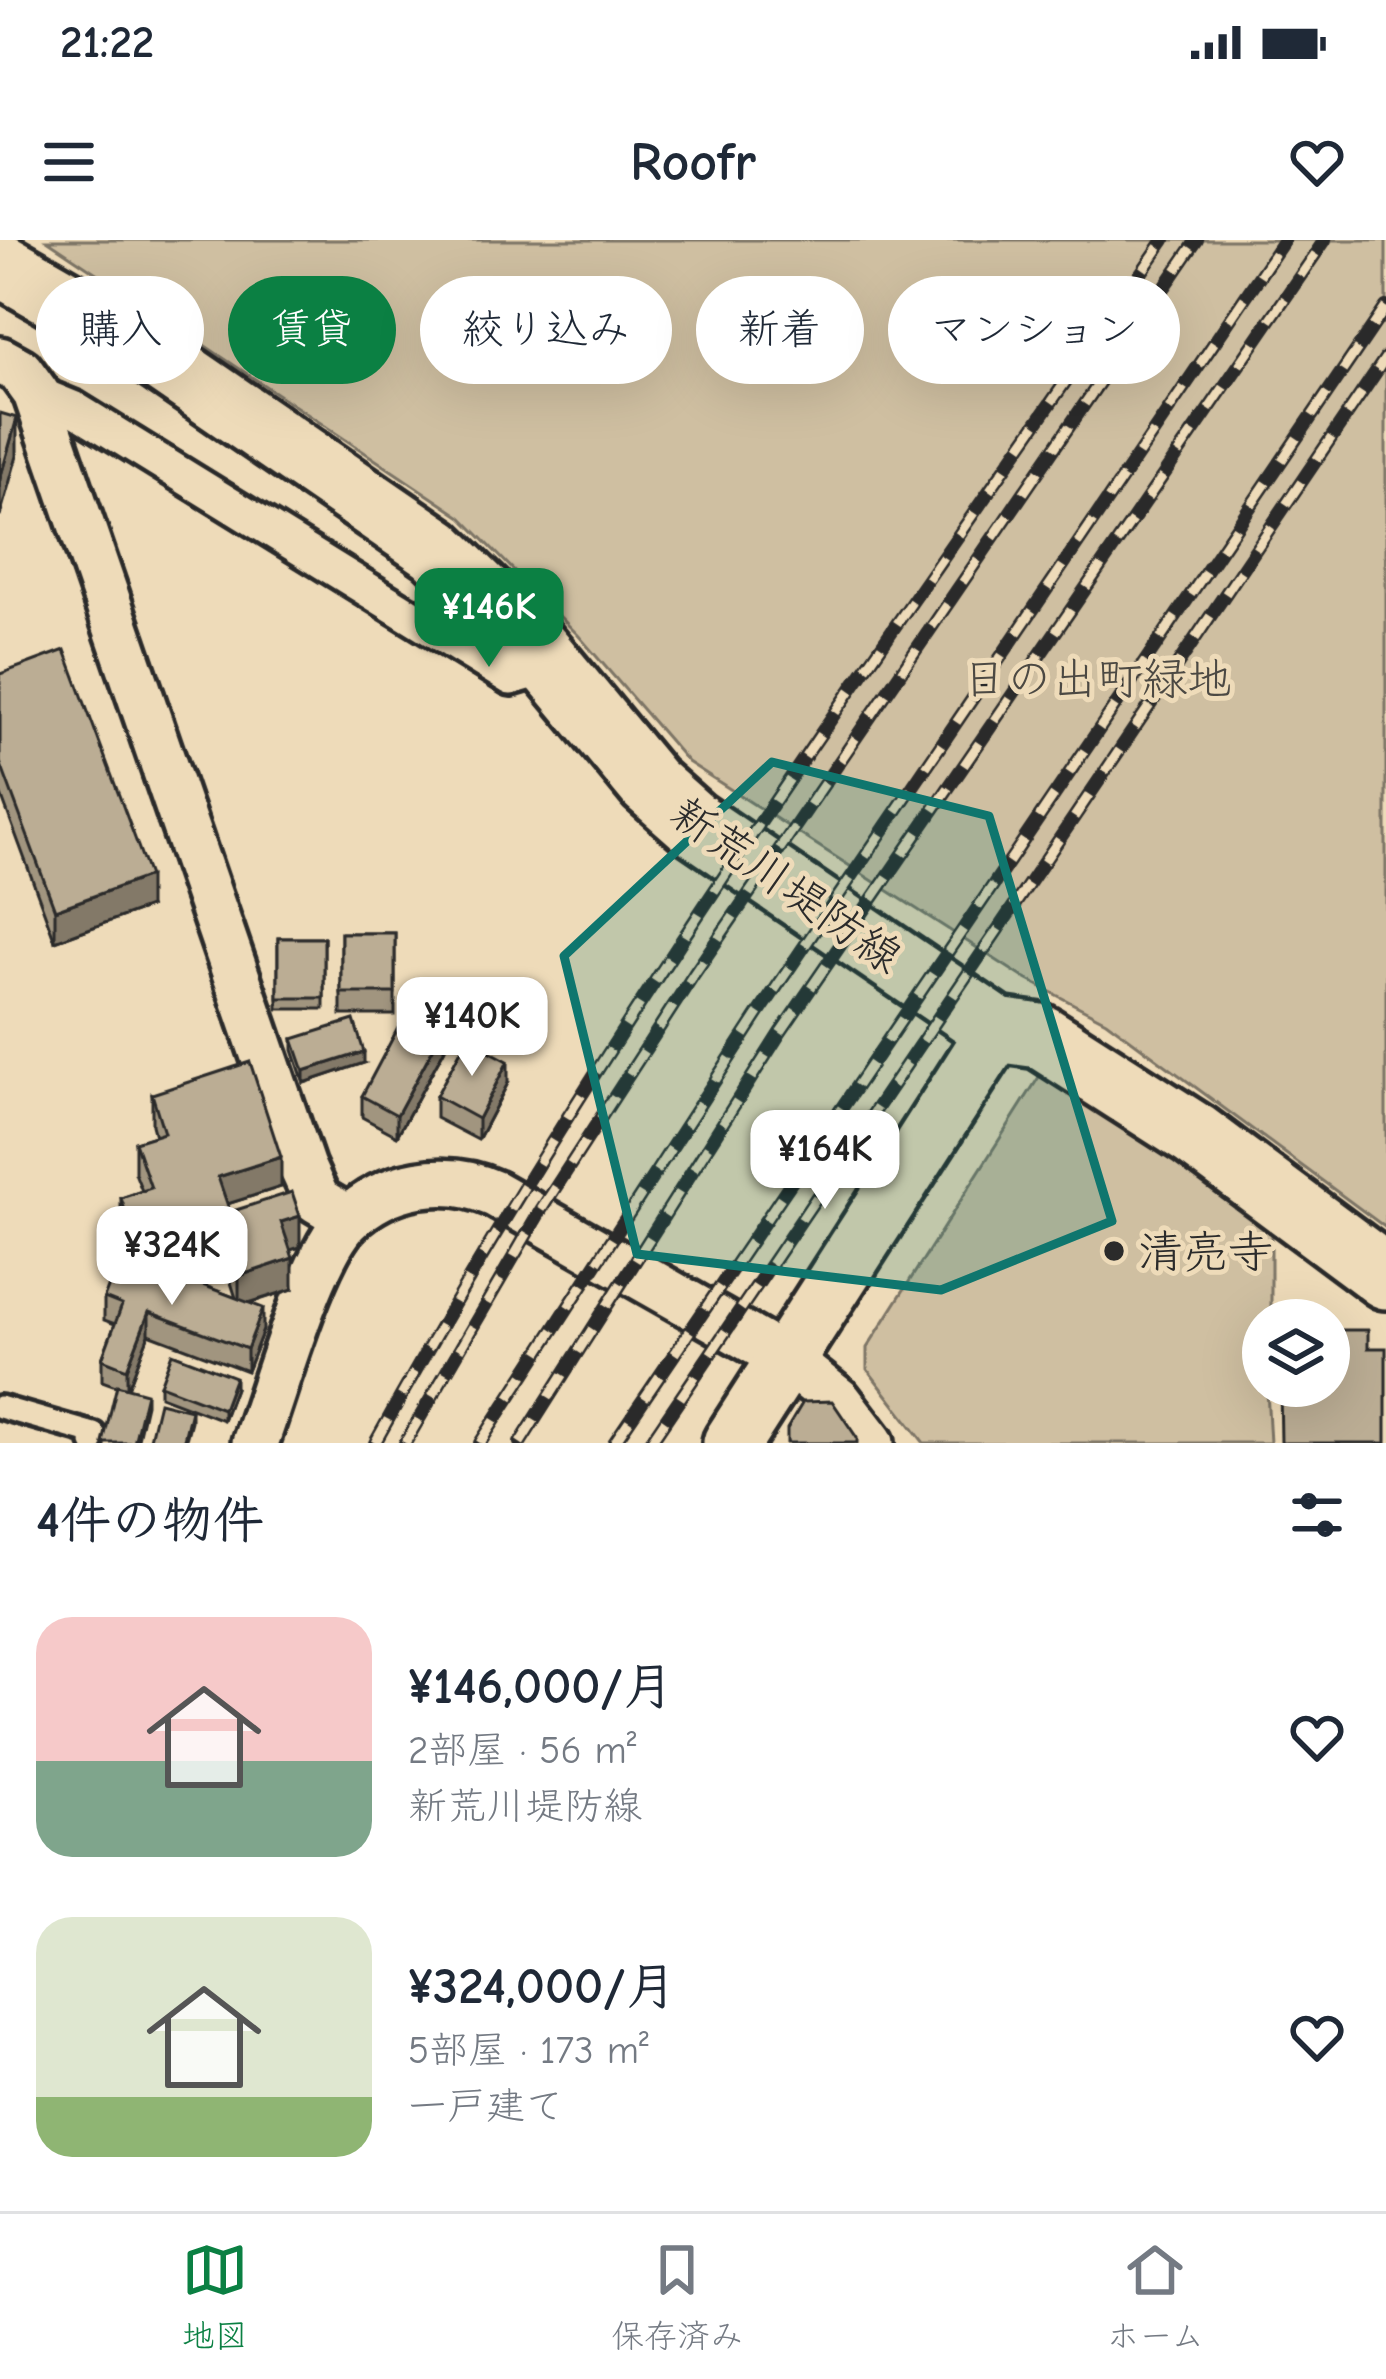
<!DOCTYPE html>
<html lang="ja">
<head>
<meta charset="utf-8">
<style>
  :root { --surface:#fff; --page:#f6f6f7; --text:#1f2937; --muted:#747a83; --line:#e0e1e3; --accent:#0b8043 }
  body { margin:0; font-family:"Comic Neue","Klee One",sans-serif; background:var(--page); color:var(--text); height:100vh; display:flex; flex-direction:column; font-size:45px; white-space:nowrap }
  * { box-sizing:border-box; margin:0 }
  p { font-size:39px; color:var(--muted) }
  .icon { flex:none; width:66px; height:66px; fill:none; stroke:currentColor; stroke-width:2; stroke-linecap:round; stroke-linejoin:round }
  .map { position:relative; height:1203px; overflow:hidden }
  .sheet { display:flex; flex-direction:column; background:var(--surface); flex:1 }
  .sheet>* { flex:none }
  .banner { position:absolute; left:36px; top:36px; width:1314px; height:108px; display:flex; gap:24px }
  .controls { position:absolute; left:1242px; top:1059px; display:grid; gap:24px }
  .controls a { display:grid; place-items:center; width:108px; height:108px; border-radius:50%; background:var(--surface); box-shadow:0 12px 48px #0002; font-size:60px }
  .price { position:absolute; translate:-50% -102px; padding:0 27px; border-radius:24px; background:#fff; color:#222; font-size:39px; line-height:78px; filter:drop-shadow(0 3px 6px #0008) }
  .price::after { content:''; position:absolute; left:50%; top:72px; width:36px; height:27px; margin-left:-18px; background:inherit; clip-path:polygon(0 0,100% 0,50% 100%) }
  .price.active { background:var(--accent); color:#fff }
  ul { padding:0; list-style:none }
  li { display:flex; align-items:center; gap:36px; height:300px; padding:0 36px }
  li span { display:grid; place-items:center; flex:none; width:336px; height:240px; border-radius:36px; color:#555 }
  li>.icon { margin-inline-start:auto }
  span .icon { width:144px; height:144px; fill:#fffc; stroke-width:1 }
  li b { font-size:51px }
  h2 { display:flex; justify-content:space-between; align-items:center; height:144px; padding:0 36px; font-size:51px }
  .tag { padding:0 42px; border-radius:54px; background:var(--surface); box-shadow:0 12px 48px #0002; font-size:42px; line-height:108px }
  .tag.active { background:var(--accent); color:#fff }
  .status { display:flex; justify-content:space-between; align-items:center; height:84px; padding:0 60px; background:var(--surface); direction:ltr }
  .status svg { height:33px; fill:currentColor }
  header { display:flex; justify-content:space-between; align-items:center; height:156px; padding:0 36px; background:var(--surface); font-size:54px; font-weight:800 }
  .tab-bar { display:flex; justify-content:space-around; align-items:center; height:168px; border-top:3px solid var(--line); background:var(--surface); font-size:33px; color:var(--muted) }
  .tab-bar a { display:grid; justify-items:center; gap:6px }
  .tab-bar .active { color:var(--accent) }
  .map>svg:first-child { display:block }
  .green { fill:#cfbfa1; stroke:#7d7566; stroke-width:3 }
  .lines { fill:none; stroke-linecap:round; stroke-linejoin:round }
  .service-casing { stroke:#2b2b2b; stroke-width:30 }
  .pedestrian-casing { stroke:#2b2b2b; stroke-width:42 }
  .minor-casing { stroke:#2b2b2b; stroke-width:54 }
  .tertiary-casing { stroke:#2b2b2b; stroke-width:66 }
  .secondary-casing { stroke:#2b2b2b; stroke-width:72 }
  .service { stroke:#eedbb9; stroke-width:21 }
  .pedestrian { stroke:#eedbb9; stroke-width:33 }
  .minor { stroke:#eedbb9; stroke-width:45 }
  .tertiary { stroke:#eedbb9; stroke-width:57 }
  .secondary { stroke:#eedbb9; stroke-width:63 }
  .rail-casing { stroke:#2b2b2b; stroke-width:14 }
  .rail { stroke:#eedbb9; stroke-width:9; stroke-dasharray:27; stroke-linecap:butt }
  .wall { fill:#a1957f; stroke:#2b2b2b; stroke-width:3; fill-rule:evenodd }
  .shaded-wall { fill:#837968; stroke:#2b2b2b; stroke-width:3 }
  .building { fill:#bbad94; stroke:#2b2b2b; stroke-width:3 }
  .marked { fill:#0f766e; fill-opacity:0.2; stroke:#0f766e; stroke-width:9; stroke-linejoin:round }
  .poi-dot { fill:#2b2b2b; stroke:#eedbb9; stroke-width:4.5 }
  .labels { text-anchor:middle; stroke-width:10; stroke-linejoin:round; paint-order:stroke }
  .park-label { font-size:45px; fill:#4c4943; stroke:#eedbb9 }
  .street-label { font-size:45px; fill:#2b2b2b; stroke:#eedbb9 }
  .poi-label { font-size:45px; fill:#2b2b2b; stroke:#eedbb9; text-anchor:start }
</style>
</head>
<body>
<div class="status"><b>21:22</b><svg viewBox="0 0 49 12"><path d="M0 12V9h3v3zM5 12V6h3v6zM10 12V3h3v9zM15 12V0h3v12zM26 1h20v11H26zM47 4h2v5h-2z"/></svg></div>
<header><svg class="icon" aria-label="menu" viewBox="0 0 24 24"><path d="M4 6h16M4 12h16M4 18h16"/></svg>Roofr<svg class="icon" aria-label="heart" viewBox="0 0 24 24"><path d="M12 20l-8-8c-3-5 5-10 8-4 3-6 11-1 8 4z"/></svg></header>
<div class="map">
<svg width="1386" height="1203" viewBox="0 0 1386 1203">
  <rect width="100%" height="100%" fill="#eedbb9"/>
  <filter id="ink" filterUnits="userSpaceOnUse"><feTurbulence type="fractalNoise" baseFrequency=".00833" numOctaves="2"/><feDisplacementMap in="SourceGraphic" scale="24" xChannelSelector="R" yChannelSelector="G"/><feConvolveMatrix kernelMatrix="1 2 1 2 8 2 1 2 1" color-interpolation-filters="sRGB"/></filter>
  <g filter="url(#ink)">
    <g class="green">
      <path d="M47,0h1339v988l-280,-207 -82,-43 -336,-216 -110,-127 -117,-118z"/>
      <path d="M1044,829l227,156v95h-8l7,123h-346l-57,-74v-21z"/>
    </g>
    <g class="lines">
      <g class="service-casing">
        <path id="service" d="M0,1167l94,27 -2,9"/>
      </g>
      <g class="pedestrian-casing">
        <path id="pedestrian" d="M36,153l39,16 436,269 37,-11"/>
      </g>
      <g class="minor-casing">
        <g id="minor">
          <path d="M0,120l20,11 16,22 266,774 15,33 32,19"/>
          <path d="M255,1203c20,-53 56,-187 93,-223 39,-38 99,-48 147,-26l291,165 53,42 32,42"/>
        </g>
      </g>
      <g class="tertiary-casing">
        <path id="tertiary" d="M732,1203l265,-413"/>
      </g>
      <g class="secondary-casing">
        <path id="secondary" d="M0,24l129,74 307,211 93,90 120,145 43,38 305,208 43,6 155,99 191,142"/>
      </g>
      <use href="#service" class="service"/>
      <use href="#pedestrian" class="pedestrian"/>
      <use href="#minor" class="minor"/>
      <use href="#tertiary" class="tertiary"/>
      <use href="#secondary" class="secondary"/>
      <g class="rail-casing">
        <g id="rail">
          <path d="M375,1203c231,-420 517,-809 789,-1203"/>
          <path d="M405,1203l136,-233 153,-236 503,-734"/>
          <path d="M480,1203l277,-427 527,-776"/>
          <path d="M520,1203l260,-410 545,-793"/>
          <path d="M614,1203l772,-1136"/>
          <path d="M650,1203l736,-1086"/>
        </g>
      </g>
      <use href="#rail" class="rail"/>
    </g>
    <g class="wall">
      <path d="M0,434l149,233 -94,34 -55,-149z"/>
      <rect x="341" y="693" width="54" height="82"/>
      <rect x="278" y="698" width="46" height="71"/>
      <path d="M293,799l71,24 -60,20 -11,-33z"/>
      <path d="M444,810l-47,86 -35,-19v-21z"/>
      <path d="M508,843l-30,57 -42,-22v-22z"/>
      <path d="M152,854l129,93 -54,17 3,8 70,35 -10,3 3,39 -43,14 13,27 -16,41 -98,-37 -21,54 18,16 -30,-18 -14,-5v-22l13,-35 -11,-4v-22l26,-40 -9,-29v-31l21,-7 -7,-18v-31l20,-6 -3,-11zM193,1013l8,25 26,-8 9,28 -84,-32z"/>
      <path d="M160,1145l75,3 -12,32 -63,-24z"/>
    </g>
    <g class="shaded-wall">
      <path d="M17,178v38l-17,60v-37z"/>
      <path d="M149,636v31l-94,34v-31z"/>
      <path d="M444,788v22l-47,86v-21z"/>
      <path d="M364,812v11l-60,20v-12z"/>
      <path d="M508,821v22l-30,57v-21z"/>
      <path d="M281,917v30l-63,20v-30z"/>
      <path d="M300,976v31l-19,6v-31z"/>
      <path d="M193,982v31l-58,19v-31z"/>
      <path d="M227,999v31l-26,8v-30z"/>
      <path d="M293,1018v31l-54,17v-30z"/>
      <path d="M263,1068v22l-16,41v-22z"/>
      <path d="M149,1072v22l-22,57v-22z"/>
      <path d="M235,1137v11l-12,32v-11z"/>
      <path d="M146,1153v11l-9,39h-3z"/>
      <path d="M191,1170v11l-6,22h-2z"/>
    </g>
    <g class="building">
      <path d="M0,173l17,5 -17,61z"/>
      <path d="M65,410l84,226 -94,34 -55,-148v-88z"/>
      <rect x="341" y="693" width="54" height="60"/>
      <rect x="278" y="698" width="46" height="60"/>
      <path d="M408,769l36,19 -47,87 -35,-19z"/>
      <path d="M354,780l10,32 -60,19 -11,-32z"/>
      <path d="M467,799l41,22 -30,58 -42,-23z"/>
      <path d="M250,822l31,95 -63,20 12,35 62,-20 8,24 -19,6 12,36 -54,18 -12,-37 -26,9 -8,-26 -58,19 -14,-43 30,-10 -16,-46 29,-9 -12,-39z"/>
      <path d="M121,1014l142,54 -16,41 -98,-37 -22,57 -25,-10 20,-54 -18,-7z"/>
      <path d="M1329,1090h39v18h18v95h-105l-1,-57h49z"/>
      <path d="M172,1113l63,24 -12,32 -63,-24z"/>
      <path d="M117,1145l29,8 -12,50h-31z"/>
      <path d="M832,1161l25,37v5h-70v-14l16,-27z"/>
      <path d="M159,1162l32,8 -8,33h-34z"/>
    </g>
  </g>
  <path class="marked" d="M772,522l217,54 123,405 -171,69 -304,-36 -73,-298z"/>
  <circle class="poi-dot" cx="1114" cy="1011" r="12"/>
  <g class="labels">
    <g class="park-label">
      <text x="1097" y="454">日の出町緑地</text>
    </g>
    <g class="street-label">
      <text transform="translate(787 644) rotate(35)" y="16">新荒川堤防線</text>
    </g>
    <g class="poi-label">
      <text x="1138" y="1027">清亮寺</text>
    </g>
  </g>
</svg>
<div class="controls">
<a><svg class="icon" aria-label="layers" viewBox="0 0 24 24"><path d="M12 4l9 5-9 5-9-5zM3 14l9 5 9-5"/></svg></a>
</div>
<b class="price active" style="left:489px;top:430px">¥146K</b>
<b class="price" style="left:472px;top:839px">¥140K</b>
<b class="price" style="left:825px;top:972px">¥164K</b>
<b class="price" style="left:172px;top:1068px">¥324K</b>
<div class="banner">
<a class="tag">購入</a>
<a class="tag active">賃貸</a>
<a class="tag">絞り込み</a>
<a class="tag">新着</a>
<a class="tag">マンション</a>
</div>
</div>
<section class="sheet">
<h2>4件の物件<svg class="icon" aria-label="filters" viewBox="0 0 24 24"><path d="M4 7h16M4 17h16"/><circle cx="9" cy="7" r="2"/><circle cx="15" cy="17" r="2"/></svg></h2>
<ul>
<li><span style="background:linear-gradient(#f6c9c9 60%,#7fa58c 0)"><svg class="icon" aria-label="home" viewBox="0 0 24 24"><path d="M3 11l9-7 9 7M6 9v11h12V9"/></svg></span><div><b>¥146,000/月</b><p>2部屋 · 56 m²</p><p>新荒川堤防線</p></div><svg class="icon" aria-label="heart" viewBox="0 0 24 24"><path d="M12 20l-8-8c-3-5 5-10 8-4 3-6 11-1 8 4z"/></svg></li>
<li><span style="background:linear-gradient(#dfe7d0 75%,#8fb573 0)"><svg class="icon" aria-label="home" viewBox="0 0 24 24"><path d="M3 11l9-7 9 7M6 9v11h12V9"/></svg></span><div><b>¥324,000/月</b><p>5部屋 · 173 m²</p><p>一戸建て</p></div><svg class="icon" aria-label="heart" viewBox="0 0 24 24"><path d="M12 20l-8-8c-3-5 5-10 8-4 3-6 11-1 8 4z"/></svg></li>
</ul>
</section>
<nav class="tab-bar">
<a class="active"><svg class="icon" aria-label="map" viewBox="0 0 24 24"><path d="M3 6l6-2 6 2 6-2v14l-6 2-6-2-6 2zM9 4v14M15 6v14"/></svg>地図</a>
<a><svg class="icon" aria-label="saved" viewBox="0 0 24 24"><path d="M7 4h10v16l-5-4-5 4z"/></svg>保存済み</a>
<a><svg class="icon" aria-label="home" viewBox="0 0 24 24"><path d="M3 11l9-7 9 7M6 9v11h12V9"/></svg>ホーム</a>
</nav>
</body>
</html>
